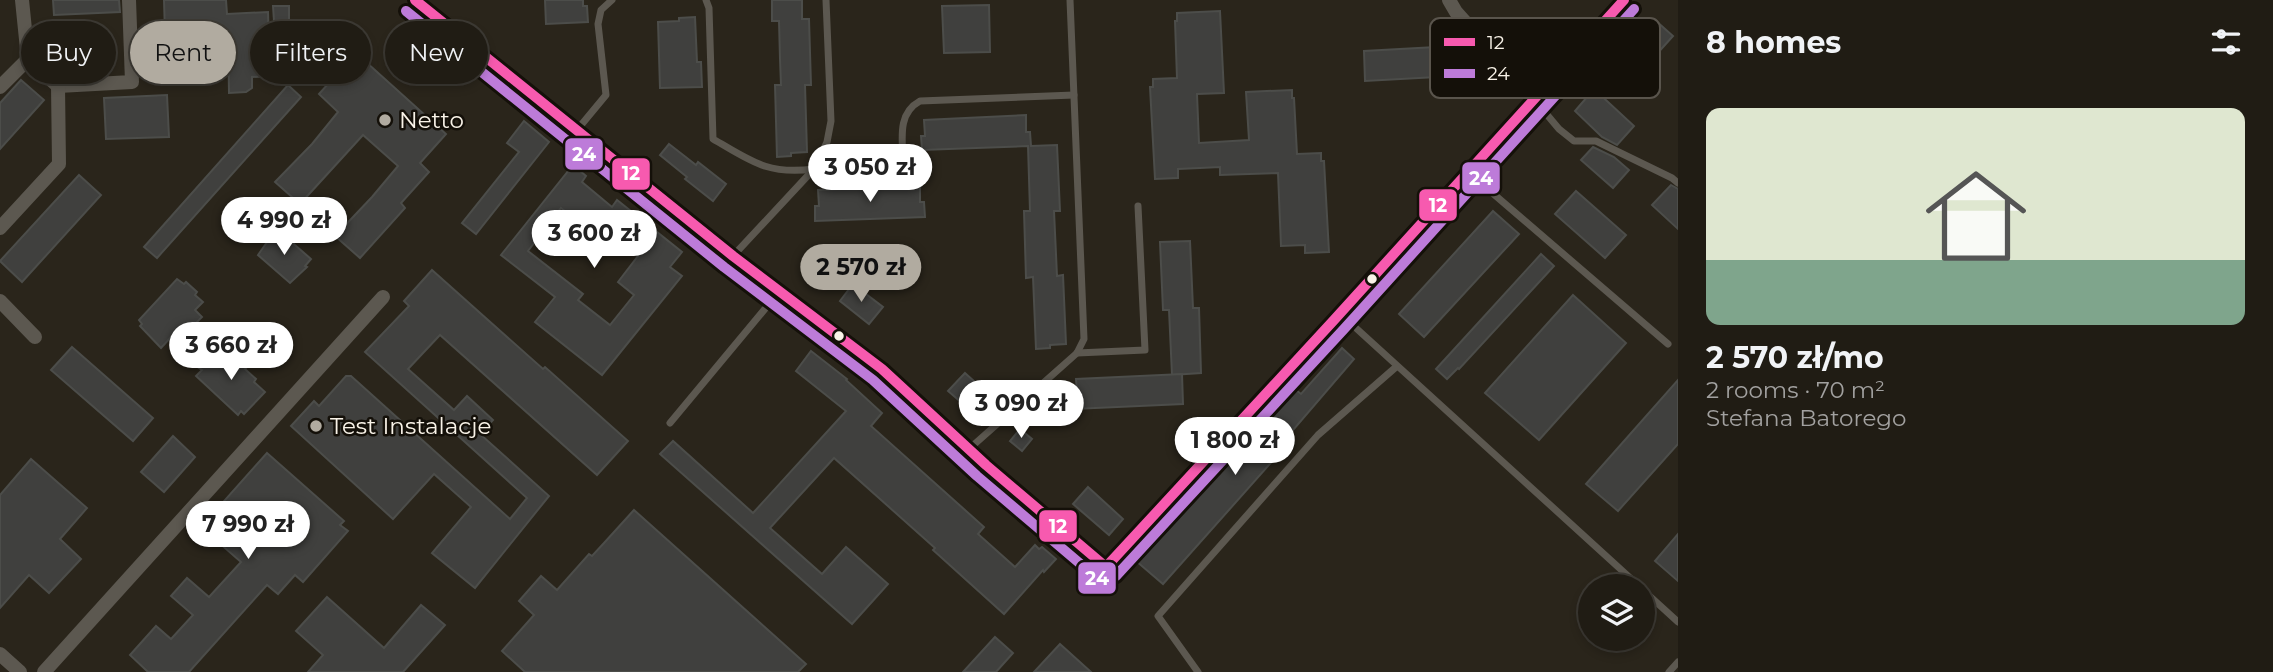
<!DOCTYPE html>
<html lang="en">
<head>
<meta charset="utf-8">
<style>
  :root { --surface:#201c14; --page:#2d2922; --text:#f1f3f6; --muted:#a2a1a0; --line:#3d3a34; --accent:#b1aba0 }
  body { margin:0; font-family:Montserrat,sans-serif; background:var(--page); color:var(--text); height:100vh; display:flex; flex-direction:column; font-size:26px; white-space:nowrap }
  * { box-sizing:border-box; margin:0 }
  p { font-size:23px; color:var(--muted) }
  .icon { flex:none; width:38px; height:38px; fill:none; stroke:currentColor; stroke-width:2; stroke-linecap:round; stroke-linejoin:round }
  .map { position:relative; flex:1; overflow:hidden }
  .side { display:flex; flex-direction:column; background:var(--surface); width:595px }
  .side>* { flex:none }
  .hud { position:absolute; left:21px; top:21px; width:665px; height:63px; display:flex; gap:14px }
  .tools { position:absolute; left:1578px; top:574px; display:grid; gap:14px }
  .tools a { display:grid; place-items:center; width:77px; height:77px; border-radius:50%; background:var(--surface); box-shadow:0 4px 10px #0003,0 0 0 2px var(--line); font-size:35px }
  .price { position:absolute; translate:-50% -60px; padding:0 16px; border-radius:24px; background:#fff; color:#222; font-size:23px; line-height:46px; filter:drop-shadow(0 2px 4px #0008) }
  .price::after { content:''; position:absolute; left:50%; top:42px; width:21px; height:16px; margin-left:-10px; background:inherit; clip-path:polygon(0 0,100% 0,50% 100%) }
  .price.selected { background:var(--accent); color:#111 }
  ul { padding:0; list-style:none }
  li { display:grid; align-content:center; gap:14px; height:371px; padding:0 28px }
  li span { display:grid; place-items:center; height:217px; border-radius:14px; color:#555 }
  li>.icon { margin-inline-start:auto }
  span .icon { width:126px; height:126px; fill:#fffc; stroke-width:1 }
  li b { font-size:30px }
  h2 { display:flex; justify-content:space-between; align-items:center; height:84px; padding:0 28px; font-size:30px }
  .chip { padding:0 24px; border-radius:32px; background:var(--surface); box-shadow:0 4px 10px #0003,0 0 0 2px var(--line); font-size:24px; line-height:63px }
  .chip.selected { background:var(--accent); color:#111 }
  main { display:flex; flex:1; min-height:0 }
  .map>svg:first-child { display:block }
  .building { fill:#40403e; stroke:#4c4d4a; stroke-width:2; fill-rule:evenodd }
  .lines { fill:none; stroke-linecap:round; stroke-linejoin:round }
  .service { stroke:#5c5850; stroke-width:7 }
  .minor { stroke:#5c5850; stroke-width:14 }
  .bus-1-casing { stroke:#141009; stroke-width:16 }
  .bus-2-casing { stroke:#141009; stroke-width:16 }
  .bus-1 { stroke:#f75aaf; stroke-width:10 }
  .bus-2 { stroke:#bd7bd9; stroke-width:10 }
  .poi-dot { fill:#b1aba0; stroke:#141009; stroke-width:2.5 }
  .bus-dot { fill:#f9f3e8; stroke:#141009; stroke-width:2.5 }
  .labels { text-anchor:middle; stroke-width:5; stroke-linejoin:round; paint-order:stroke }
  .poi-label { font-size:23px; fill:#f9f3e8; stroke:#141009; text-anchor:start }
  .key { fill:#141009; stroke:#59544c; stroke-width:2 }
  .key-label { font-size:19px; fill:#f9f3e8 }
  .line-badge { stroke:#141009; stroke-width:2.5 }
  .badge-label { font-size:19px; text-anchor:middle; font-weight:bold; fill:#fff }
</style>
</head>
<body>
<main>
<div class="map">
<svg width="1678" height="672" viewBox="0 0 1678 672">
  <rect width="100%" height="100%" fill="#2a251b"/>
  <g class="building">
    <path d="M53,0h66l1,12 -66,3z"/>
    <path d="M164,0h62l1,14 41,-2 2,64 -18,1v11l-6,4 -17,1 -1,-61 -63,2z"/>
    <path d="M545,0h38v6h4l1,16 -42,2z"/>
    <path d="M772,0h30v19h7l2,66h-6l2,67 -16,1v3l-14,1 -2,-72h6l-1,-26 -1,-38h-7z"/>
    <path d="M989,5l1,47 -46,1 -2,-47z"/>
    <path d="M273,6h16v14l-15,1z"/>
    <path d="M1220,11l4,82 -27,1 2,49 50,-3 -3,-48 46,-2v8h2l3,56 24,-1v8h3l5,91 -24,1v-8l-24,1 -3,-73 -58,2v-8l-20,1 -22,1v9l-23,1 -5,-92h3v-8l24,-1 -2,-57h2v-8z"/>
    <path d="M695,17l2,45h4l1,25 -42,1 -2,-66 21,-1v-3z"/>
    <path d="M1655,20l18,16 -27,30 -17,-16z"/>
    <path d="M1472,45l1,30 -108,6 -1,-30z"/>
    <path d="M356,53l90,81 -26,29 9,9 -28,31 4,5 -45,50 -25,-22 37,-39 26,-31 -35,-31 -63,69 -25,-22 37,-38 26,-32 -19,-18z"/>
    <path d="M21,80l23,20 -44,49v-46z"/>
    <path d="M288,85l13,12 -144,161 -13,-11z"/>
    <path d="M1594,89l40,37 -17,19 -15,-8 -27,-26z"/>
    <path d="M167,95l2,42 -63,2 -2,-41z"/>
    <path d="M1026,115v17h4l1,14 26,-1 3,66h-6l3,65 6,-1 3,69 -16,1v3l-14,1 -3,-72 -7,1 -2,-67h6l-2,-65 -106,4 -1,-14h4l-1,-16z"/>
    <path d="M524,121l25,21 -73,92 -14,-11 57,-71 -12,-9z"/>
    <path d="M669,144l27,21 2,-3 28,22 -13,17 -28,-22 2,-2 -27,-22z"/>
    <path d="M1593,147l21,10 15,13 -16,18 -32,-28z"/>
    <path d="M573,165l13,11 -4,6 30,25 5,-7 65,52 -12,15 12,9 -80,99 -67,-53 20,-25 -54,-42zM561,208l32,26 10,-13 38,31 -23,30 16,13 -24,30 -32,-25 5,-6 -55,-43z"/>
    <path d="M79,175l22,20 -79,87 -22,-21z"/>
    <path d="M1671,185l7,4v40l-26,-24z"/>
    <path d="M920,186v16h4l1,15 -110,4v-15h4l-1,-16z"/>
    <path d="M1576,191l50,44 -21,23 -50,-44z"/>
    <path d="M1493,211l26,23 -95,103 -25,-23z"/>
    <path d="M279,231l32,28 -6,7 2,1 -17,16 -32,-28 14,-20 1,2z"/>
    <path d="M1190,241l3,67h6l2,65 -29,2 -3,-65h-6l-3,-68z"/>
    <path d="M1541,254l13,12 -95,103 -1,-1 -11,11 -11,-10z"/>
    <path d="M432,270l111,99 2,-2 83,74 -31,34 -157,-140 -32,34 46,41 13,-14 26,24 -13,14 69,62 -74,92 -43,-35 39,-46 -37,-33 -41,45 -102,-93 23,-25 5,5 27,-30h5l159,143 17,-21 -162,-146 44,-46 -5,-5z"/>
    <path d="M177,279l7,5 2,-2 11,10 -2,3 8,7 -8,8 7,7 -14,14 -4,-3 -9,11 -3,-3 -11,12 -21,-22 2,-2 -3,-4z"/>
    <path d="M853,284l30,23 -14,17 -29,-23z"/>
    <path d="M1573,295l53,48 -87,97 -54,-47z"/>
    <path d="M72,347l81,71 -20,23 -82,-71z"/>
    <path d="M1342,348l12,11 -73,85 4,3 -122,137 -27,-23 119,-132 3,3 38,-42 5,4z"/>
    <path d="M219,351l9,8 6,-7 15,13 -4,4 11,10 -2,3 11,10 -21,22 -3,-3 -3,4 -42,-39 6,-6 -3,-2 11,-12 2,2z"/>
    <path d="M811,351l36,28 -1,1 36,33 -11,13 113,101 -6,7 37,33 20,-22 4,4 3,-2 14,12 -12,13 -1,-2 -39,44 -71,-64 2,-2 -101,-90 -64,70 52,46 24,-27 42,37 -36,40 -192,-170 13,-13 80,72 93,-102 -50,-40z"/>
    <path d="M965,373l20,18 -16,18 -21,-18z"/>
    <path d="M1182,374l1,30 -109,5 -1,-14h4l-1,-16z"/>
    <path d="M1678,380v64l-60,67 -32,-27z"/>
    <path d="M1020,429l12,10 -10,12 -12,-10z"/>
    <path d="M173,436l22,21 -31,35 -23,-20z"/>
    <path d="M267,453l77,68 -4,4 8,6 -45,51 -8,-7 -17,19 -11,-9 -78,87h-41l-18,-17 26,-29 15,13 22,-24 -22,-19 16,-18 22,19 32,-35 -40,-35z"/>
    <path d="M31,459l56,49 -27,31 21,20 -32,34 -20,-18 -29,33v-113z"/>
    <path d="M1088,487l35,32 -14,16 -36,-31z"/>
    <path d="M634,510l172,154 -8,8h-273l-23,-21 32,-36 -15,-14 22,-25 16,14 32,-36 3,2 12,-13z"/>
    <path d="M1678,534v47l-23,-20z"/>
    <path d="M327,597l57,51 37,-43 24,20 -42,47h-95l15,-17 -27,-24z"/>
    <path d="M995,637l18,16 -17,19h-33z"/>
    <path d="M1060,644l31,28h-57z"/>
  </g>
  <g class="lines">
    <g class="service">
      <path d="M706,0l3,8 4,131c38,22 54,36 101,30"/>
      <path d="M1533,98l26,31 15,12h22l76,37 6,5"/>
      <path d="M577,130l29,-35 -8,-71 3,-14 11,-10"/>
      <path d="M818,163l85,-4c-1,-22 -5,-46 17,-58l154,-6"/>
      <path d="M1468,172l200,172"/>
      <path d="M733,256l81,-87 13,-27 4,-21 -5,-121"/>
      <path d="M1357,329l282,257"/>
      <path d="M1077,353l68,-3 -7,-144"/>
      <path d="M670,423l109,-131"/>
      <path d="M969,449l108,-96 7,-14 -14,-339"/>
      <path d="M1643,590l35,32"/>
      <path d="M1198,672l-40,-56 160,-181 78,-68"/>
      <path d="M1669,672l9,-10"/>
    </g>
    <g class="minor">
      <path d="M22,0l6,59 30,27 74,-4 -3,-82"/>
      <path d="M415,0l318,256 149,113 104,96 120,102 228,-247 290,-320"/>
      <path d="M1449,0l7,12 77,86"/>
      <path d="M0,87l28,-28"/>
      <path d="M0,228l59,-64 -1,-78"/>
      <path d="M0,301l35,36"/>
      <path d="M0,654l20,18"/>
      <path d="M44,672l339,-375"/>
    </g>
    <g class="bus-1-casing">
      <path id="bus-1" d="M415,0l318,256 149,113 104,96 120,102 228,-247 290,-320"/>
    </g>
    <g class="bus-2-casing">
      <path id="bus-2" d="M406,11l318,256 149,113 104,96 120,102 9,3 10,-5 228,-247 290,-320"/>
    </g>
    <use href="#bus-1" class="bus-1"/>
    <use href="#bus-2" class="bus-2"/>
  </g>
  <g class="poi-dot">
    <circle cx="385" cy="120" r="7"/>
    <circle cx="316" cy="426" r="7"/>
  </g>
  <g class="bus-dot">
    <circle cx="1372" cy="279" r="6"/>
    <circle cx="839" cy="336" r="6"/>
  </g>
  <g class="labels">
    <g class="poi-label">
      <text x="399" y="128">Netto</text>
      <text x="330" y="434">Test Instalacje</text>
    </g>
  </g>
  <rect x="1430" y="18" width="230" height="80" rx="10" class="key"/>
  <rect x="1444" y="38" width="31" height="8" fill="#f75aaf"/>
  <rect x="1444" y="69" width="31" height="9" fill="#bd7bd9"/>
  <g class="key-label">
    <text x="1487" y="49">12</text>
    <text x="1487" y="80">24</text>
  </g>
  <g class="line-badge">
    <rect x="564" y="137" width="40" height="34" rx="7" fill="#bd7bd9"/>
    <rect x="611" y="157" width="40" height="34" rx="7" fill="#f75aaf"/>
    <rect x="1461" y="161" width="40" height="34" rx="7" fill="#bd7bd9"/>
    <rect x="1418" y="188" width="40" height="34" rx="7" fill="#f75aaf"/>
    <rect x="1038" y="509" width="40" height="34" rx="7" fill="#f75aaf"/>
    <rect x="1077" y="561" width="40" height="34" rx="7" fill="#bd7bd9"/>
  </g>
  <g class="badge-label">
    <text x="584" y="161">24</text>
    <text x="631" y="180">12</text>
    <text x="1481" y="185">24</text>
    <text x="1438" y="212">12</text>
    <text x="1058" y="533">12</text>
    <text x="1097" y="585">24</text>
  </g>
</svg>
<div class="tools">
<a><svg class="icon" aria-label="layers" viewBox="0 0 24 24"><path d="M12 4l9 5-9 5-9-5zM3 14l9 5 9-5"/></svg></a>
</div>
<b class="price" style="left:870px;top:204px">3 050 zł</b>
<b class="price" style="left:284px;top:257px">4 990 zł</b>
<b class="price" style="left:594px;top:270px">3 600 zł</b>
<b class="price selected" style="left:861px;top:304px">2 570 zł</b>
<b class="price" style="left:231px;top:382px">3 660 zł</b>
<b class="price" style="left:1021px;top:440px">3 090 zł</b>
<b class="price" style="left:1235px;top:477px">1 800 zł</b>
<b class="price" style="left:248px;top:561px">7 990 zł</b>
<div class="hud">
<a class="chip">Buy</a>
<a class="chip selected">Rent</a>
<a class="chip">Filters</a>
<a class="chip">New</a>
</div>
</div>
<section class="side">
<h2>8 homes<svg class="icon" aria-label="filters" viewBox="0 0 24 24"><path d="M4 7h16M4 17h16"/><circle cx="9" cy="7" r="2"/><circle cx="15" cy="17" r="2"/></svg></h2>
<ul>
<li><span style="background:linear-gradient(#dfe7d0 70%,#7fa58c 0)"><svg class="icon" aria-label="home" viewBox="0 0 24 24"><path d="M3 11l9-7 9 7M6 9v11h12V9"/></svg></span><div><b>2 570 zł/mo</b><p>2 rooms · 70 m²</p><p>Stefana Batorego</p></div></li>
</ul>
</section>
</main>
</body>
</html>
